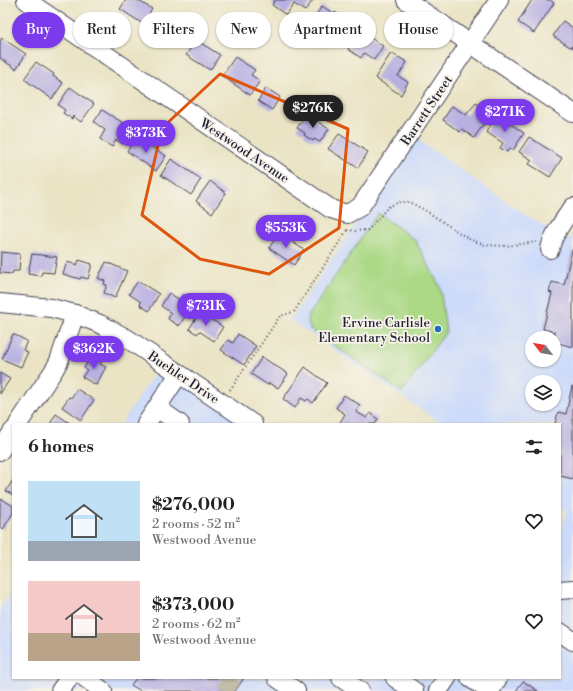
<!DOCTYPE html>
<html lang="en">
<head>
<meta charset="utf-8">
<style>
  :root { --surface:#fff; --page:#f2f2f2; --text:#222; --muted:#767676; --accent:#7c3aed }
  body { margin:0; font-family:"Libre Bodoni",serif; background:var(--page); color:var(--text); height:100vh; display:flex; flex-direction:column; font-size:15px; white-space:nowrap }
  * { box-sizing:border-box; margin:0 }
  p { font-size:13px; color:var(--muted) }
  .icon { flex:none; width:22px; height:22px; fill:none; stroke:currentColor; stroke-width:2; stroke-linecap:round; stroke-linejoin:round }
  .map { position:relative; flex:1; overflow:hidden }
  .sheet { position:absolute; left:12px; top:423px; width:549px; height:256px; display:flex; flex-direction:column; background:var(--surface); border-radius:0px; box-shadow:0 1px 3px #0004 }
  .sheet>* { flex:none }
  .hud { position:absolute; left:12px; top:12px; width:549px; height:36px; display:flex; gap:8px }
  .needle { width:26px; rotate:301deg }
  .tools { position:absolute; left:525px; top:331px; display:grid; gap:8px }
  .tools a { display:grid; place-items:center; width:36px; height:36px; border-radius:50%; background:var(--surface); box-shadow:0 1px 3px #0004; font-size:20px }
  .price { position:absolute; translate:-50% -34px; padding:0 9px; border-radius:14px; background:var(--accent); color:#fff; font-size:13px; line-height:26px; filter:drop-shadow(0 1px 2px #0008) }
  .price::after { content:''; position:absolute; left:50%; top:24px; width:12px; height:9px; margin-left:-6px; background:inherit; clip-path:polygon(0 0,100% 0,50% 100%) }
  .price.selected { background:#222; color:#fff }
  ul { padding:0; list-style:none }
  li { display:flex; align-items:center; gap:12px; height:100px; padding:0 16px }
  li span { display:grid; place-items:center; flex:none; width:112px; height:80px; border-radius:0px; color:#555 }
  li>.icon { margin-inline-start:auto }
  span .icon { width:48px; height:48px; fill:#fffc; stroke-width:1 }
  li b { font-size:17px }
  h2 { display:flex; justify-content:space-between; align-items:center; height:48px; padding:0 16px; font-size:17px }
  .chip { padding:0 14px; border-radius:18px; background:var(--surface); box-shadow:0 1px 3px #0004; font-size:14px; line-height:36px }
  .chip.selected { background:var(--accent); color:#fff }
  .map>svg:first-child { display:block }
  .built { fill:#cddbfa; fill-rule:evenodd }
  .green { fill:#abd986; stroke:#667e60 }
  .building { fill:#b8b0e1 }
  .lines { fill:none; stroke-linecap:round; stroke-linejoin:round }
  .minor-tunnel { stroke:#c2bda9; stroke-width:18; stroke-dasharray:18 9; stroke-linecap:butt }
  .minor-casing { stroke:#403f50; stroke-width:20 }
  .path { stroke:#403f50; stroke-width:2; stroke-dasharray:1 3; stroke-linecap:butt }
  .minor { stroke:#fff; stroke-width:18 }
  .marked { fill:none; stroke:#de560e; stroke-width:3; stroke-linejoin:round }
  .poi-dot { fill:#1f6fb2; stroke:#f7f3e8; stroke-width:1.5 }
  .labels { text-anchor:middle; stroke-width:3.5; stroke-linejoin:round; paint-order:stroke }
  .street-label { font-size:13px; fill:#22223b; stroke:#f7f3e8 }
  .poi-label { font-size:13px; fill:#22223b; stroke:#f7f3e8; text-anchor:end }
</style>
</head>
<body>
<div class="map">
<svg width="573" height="691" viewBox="0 0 573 691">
  <rect width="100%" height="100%" fill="#f7f3e8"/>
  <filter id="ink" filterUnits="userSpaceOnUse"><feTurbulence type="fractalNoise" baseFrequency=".025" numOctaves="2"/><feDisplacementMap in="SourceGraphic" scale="8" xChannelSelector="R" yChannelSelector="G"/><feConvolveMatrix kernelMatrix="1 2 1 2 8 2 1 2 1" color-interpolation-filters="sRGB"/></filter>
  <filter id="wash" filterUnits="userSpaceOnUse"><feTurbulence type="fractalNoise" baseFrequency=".012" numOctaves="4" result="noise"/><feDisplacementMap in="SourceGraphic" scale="16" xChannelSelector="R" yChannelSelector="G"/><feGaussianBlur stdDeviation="0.9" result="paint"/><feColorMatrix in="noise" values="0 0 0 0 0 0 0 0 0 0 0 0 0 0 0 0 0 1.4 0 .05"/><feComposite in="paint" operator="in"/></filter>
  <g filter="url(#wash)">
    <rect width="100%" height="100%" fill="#eae4c5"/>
    <g class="built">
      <path d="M415,138l112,78 42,23 4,-5v457h-573v-82l13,-19v88h547v-141l7,-26 -7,-4v-83h-118l-152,-104zM532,338h22v22h-22zM532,382h22v22h-22z"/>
      <path d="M165,358l96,66h-140z"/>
    </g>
    <path class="green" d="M378,213l37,27 25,47 6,45 -44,60 -92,-63 -3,-11z"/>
    <g id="blocks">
      <g class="building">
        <path d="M126,0h11l15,9 -9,15 -23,-15z"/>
        <path d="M275,0h38l-8,11 -11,-7 -8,11 -14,-10z"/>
        <path d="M532,0h18l4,3 -20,30 -16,-11z"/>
        <path d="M322,6l12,8 1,-2 15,10 -14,20 -26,-18z"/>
        <path d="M163,15l24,15 -10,16 -10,-7 -1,2 -14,-9z"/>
        <path d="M563,21l10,7v20l-2,-2 -1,1 -17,-11z"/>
        <path d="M357,29l26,17 -9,14 -10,-7 -3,5 -13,-9 3,-5 -3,-2z"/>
        <path d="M2,38l24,16 -10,15 -16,-11v-17z"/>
        <path d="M196,40l24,15 -10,15 -24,-15z"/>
        <path d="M391,53l16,9 -9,14 10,6 -7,13 -26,-17z"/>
        <path d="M235,57l20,13 -4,5 9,6 -10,14 -28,-19z"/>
        <path d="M36,62l18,12 -1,2 10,7 -11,16 -28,-20z"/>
        <path d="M70,87l24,17 -13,18 -8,-6 -1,3 -9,-6 2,-3 -7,-5z"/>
        <path d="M266,88l14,9 -8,13 -14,-9z"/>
        <path d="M476,103l15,10 -17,25 -12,-9 -2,3 -17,-12 9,-14 14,9z"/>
        <path d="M102,110l31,19 -10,15 -7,-4 -4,7 -12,-8 5,-9 -11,-8z"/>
        <path d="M306,114l23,15 -9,13 -6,-3 -1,2 -9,-6 1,-2 -8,-5z"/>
        <path d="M497,115l27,18 -11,17 -3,-2 -3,4 -7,-4 3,-5 -17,-11z"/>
        <path d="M339,134l29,18 -10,16 -30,-19z"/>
        <path d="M136,137l30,19 -10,15 -29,-20z"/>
        <path d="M529,137l33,21 -12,19 -21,-13 3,-4 -13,-8z"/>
        <path d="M171,159l30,20 -10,16 -30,-20z"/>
        <path d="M210,181l16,12 -14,20 -16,-12z"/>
        <path d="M279,233l25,17 -10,15 -25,-17z"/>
        <path d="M572,250h1v97l-19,-5 1,-10 -12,-3 9,-36 -3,-1 3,-10 12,3z"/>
        <path d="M1,252l19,2 -1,17h-6l-1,3 -12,-1z"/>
        <path d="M32,254l25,3 -3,16 -12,-1 -1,4 -13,-2z"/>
        <path d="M79,260l13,4 -4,15 -7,-2 -1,2 -17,-5 4,-12 10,3z"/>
        <path d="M106,262l21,9 -12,27 -11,-5 3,-8 -3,-1 1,-3 -7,-3z"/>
        <path d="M138,281l21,13 -10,17 -9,-6 1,-3 -12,-8z"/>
        <path d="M169,293l11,7 3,-6 12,8 -16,24 -11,-7 3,-6 -10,-7z"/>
        <path d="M200,312l23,15 -9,14 -15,-10 -2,3 -8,-5z"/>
        <path d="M13,334l14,7 -4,9 5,2 -7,15 -19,-8z"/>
        <path d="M238,334l18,12 -12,19 -23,-15 7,-10 5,3z"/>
        <path d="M92,355l10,6 -2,3 6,3 -10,18 -14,-8 5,-7 -3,-2z"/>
        <path d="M262,357l26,17 -10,14 -9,-5 -1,2 -17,-11z"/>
        <path d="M305,367l22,16 -14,20 -5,-4 -2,2 -5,-3 -6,10 -12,-9z"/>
        <path d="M0,373l10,6 -10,15z"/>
        <path d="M572,386h1v93l-13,-3v-52h-5l3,-12 8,2z"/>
        <path d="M77,389l17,11 -13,20 -19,-13 7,-10 2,1z"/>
        <path d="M344,395l16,10 -4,7 11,6 3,-5 8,6 -3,5h-36l6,-10 -9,-6z"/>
        <path d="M56,414l15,10h-21z"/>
        <path d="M13,480v15l-7,-4z"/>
        <path d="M2,499l11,7v7l-10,16 -3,-2v-25z"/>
        <path d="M136,678h108l-9,13h-94l-10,-6z"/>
        <path d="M523,681l15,10h-22z"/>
      </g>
    </g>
  </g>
  <g filter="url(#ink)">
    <use href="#blocks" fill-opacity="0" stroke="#403f50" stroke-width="1"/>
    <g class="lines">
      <path class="minor-tunnel" d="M224,691l9,-13"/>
      <g class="minor-casing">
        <g id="minor">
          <path d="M26,0l305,209 16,5 13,-7 139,-207"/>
          <path d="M406,0l167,113"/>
          <path d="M550,249c3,-15 14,-29 23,-42"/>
          <path d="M0,303l51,5 24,6 25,10 28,15 125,85"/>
          <path d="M157,408l23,16"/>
          <path d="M18,424l36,-54 5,-9 16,-47"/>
          <path d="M146,424l33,-50"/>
          <path d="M0,451l13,-20"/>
          <path d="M560,590l13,-1"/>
          <path d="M560,632l13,9"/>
          <path d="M85,678l18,13"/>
          <path d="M277,678l19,13"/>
          <path d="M341,678l19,13"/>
          <path d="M395,678l19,13"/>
          <path d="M470,678l20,13 8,-13"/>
          <path d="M60,691l9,-13"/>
          <path d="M438,691l9,-13"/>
        </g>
      </g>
      <g class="path">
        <path d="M347,230l8,1 13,-1 20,-23 11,-5h10l14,7 46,30 16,6 21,1 30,-4"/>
        <path d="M230,390l50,-74 14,-4 53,-82"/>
      </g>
      <use href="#minor" class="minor"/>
    </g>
  </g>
  <path class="marked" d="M220,74l128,55 -9,99 -70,46 -69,-15 -58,-44 20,-87z"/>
  <circle class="poi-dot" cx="438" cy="329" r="4"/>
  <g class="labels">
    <g class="street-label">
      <text transform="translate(426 110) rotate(-56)" y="5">Barrett Street</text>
      <text transform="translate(245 150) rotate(34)" y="5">Westwood Avenue</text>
      <text transform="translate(184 377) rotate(34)" y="5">Buehler Drive</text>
    </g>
    <g class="poi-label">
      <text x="430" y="327">Ervine Carlisle<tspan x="430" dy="15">Elementary School</tspan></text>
    </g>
  </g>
</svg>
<div class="tools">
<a><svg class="needle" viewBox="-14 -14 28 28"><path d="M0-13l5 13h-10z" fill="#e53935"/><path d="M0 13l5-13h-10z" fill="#767676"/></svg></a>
<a><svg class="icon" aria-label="layers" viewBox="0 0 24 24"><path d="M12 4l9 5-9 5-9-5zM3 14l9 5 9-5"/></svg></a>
</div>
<b class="price selected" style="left:313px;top:129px">$276K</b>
<b class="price" style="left:505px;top:133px">$271K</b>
<b class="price" style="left:146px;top:154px">$373K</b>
<b class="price" style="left:286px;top:249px">$553K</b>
<b class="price" style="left:206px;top:327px">$731K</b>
<b class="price" style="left:94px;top:370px">$362K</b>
<div class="hud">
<a class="chip selected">Buy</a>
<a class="chip">Rent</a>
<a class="chip">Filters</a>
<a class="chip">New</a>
<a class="chip">Apartment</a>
<a class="chip">House</a>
</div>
<section class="sheet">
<h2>6 homes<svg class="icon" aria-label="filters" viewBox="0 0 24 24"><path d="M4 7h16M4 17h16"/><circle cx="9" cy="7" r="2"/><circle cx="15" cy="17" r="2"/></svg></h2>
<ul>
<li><span style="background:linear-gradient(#bfe0f5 75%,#9aa5b1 0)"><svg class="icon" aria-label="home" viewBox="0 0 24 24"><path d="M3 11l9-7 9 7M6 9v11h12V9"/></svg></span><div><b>$276,000</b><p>2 rooms · 52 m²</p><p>Westwood Avenue</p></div><svg class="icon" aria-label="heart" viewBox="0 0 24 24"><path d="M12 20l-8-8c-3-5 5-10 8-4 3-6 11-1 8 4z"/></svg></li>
<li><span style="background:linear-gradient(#f6c9c9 65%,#b9a48a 0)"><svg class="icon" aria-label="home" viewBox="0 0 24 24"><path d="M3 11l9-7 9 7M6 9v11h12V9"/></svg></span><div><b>$373,000</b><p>2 rooms · 62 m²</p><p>Westwood Avenue</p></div><svg class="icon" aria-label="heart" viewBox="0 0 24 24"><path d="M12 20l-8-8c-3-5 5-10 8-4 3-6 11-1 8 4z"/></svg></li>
</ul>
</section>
</div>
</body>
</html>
